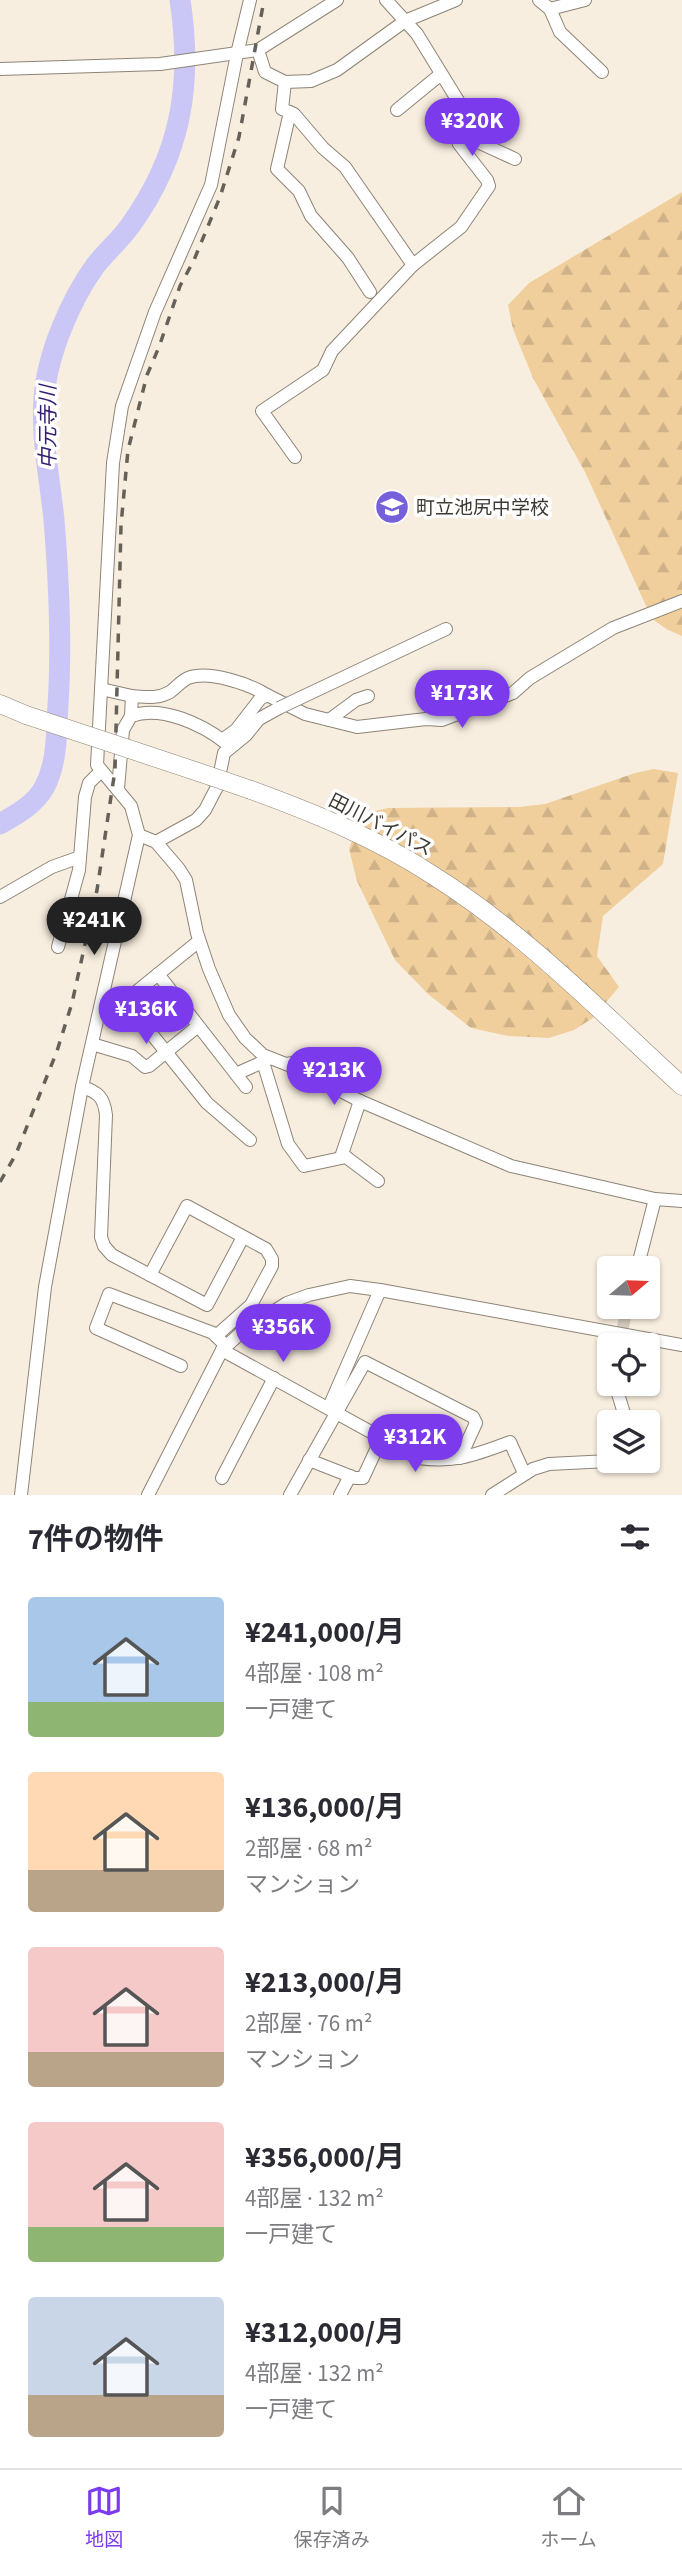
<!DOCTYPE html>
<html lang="ja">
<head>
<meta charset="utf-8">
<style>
  :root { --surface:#fff; --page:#f7f7f7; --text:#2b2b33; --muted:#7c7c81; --line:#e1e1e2; --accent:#7c3aed }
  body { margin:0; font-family:"Source Sans 3","Noto Sans JP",sans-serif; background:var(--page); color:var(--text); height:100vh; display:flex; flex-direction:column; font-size:26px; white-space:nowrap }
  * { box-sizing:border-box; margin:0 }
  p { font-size:23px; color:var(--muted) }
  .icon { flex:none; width:38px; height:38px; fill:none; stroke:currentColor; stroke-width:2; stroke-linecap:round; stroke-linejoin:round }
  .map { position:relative; height:1495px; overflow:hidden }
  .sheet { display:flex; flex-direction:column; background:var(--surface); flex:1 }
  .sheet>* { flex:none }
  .needle { width:46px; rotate:71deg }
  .controls { position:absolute; left:597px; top:1256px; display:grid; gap:14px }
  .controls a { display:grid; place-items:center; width:63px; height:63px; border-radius:7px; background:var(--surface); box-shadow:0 2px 5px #0004; font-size:35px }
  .price { position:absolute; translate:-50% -60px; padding:0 16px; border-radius:24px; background:var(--accent); color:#fff; font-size:23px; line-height:46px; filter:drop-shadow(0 2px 4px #0008) }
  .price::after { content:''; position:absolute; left:50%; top:42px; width:21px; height:16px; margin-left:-10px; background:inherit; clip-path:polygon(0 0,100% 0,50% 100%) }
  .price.active { background:#222; color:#fff }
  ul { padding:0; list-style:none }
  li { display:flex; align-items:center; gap:21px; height:175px; padding:0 28px }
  li span { display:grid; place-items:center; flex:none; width:196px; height:140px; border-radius:7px; color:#555 }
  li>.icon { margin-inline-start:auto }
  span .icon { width:84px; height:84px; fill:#fffc; stroke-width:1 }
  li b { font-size:30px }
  h2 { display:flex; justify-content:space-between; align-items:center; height:84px; padding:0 28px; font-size:30px }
  .dock { display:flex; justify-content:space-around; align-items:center; height:98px; border-top:2px solid var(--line); background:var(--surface); font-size:19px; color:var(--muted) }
  .dock a { display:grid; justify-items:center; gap:4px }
  .dock .active { color:var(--accent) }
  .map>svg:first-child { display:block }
  .forest { fill:url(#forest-firs) }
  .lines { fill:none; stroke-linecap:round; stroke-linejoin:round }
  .river { stroke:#cac7f6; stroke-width:21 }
  .minor-tunnel { stroke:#d3cabd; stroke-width:12; stroke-dasharray:12 6; stroke-linecap:butt }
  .minor-casing { stroke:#8d8477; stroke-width:14 }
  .highway-casing { stroke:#8d8477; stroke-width:19 }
  .minor { stroke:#fff; stroke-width:12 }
  .highway { stroke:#fff; stroke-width:18 }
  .rail { stroke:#656058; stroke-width:3.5; stroke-dasharray:9 9; stroke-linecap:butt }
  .minor-bridge-casing { stroke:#8d8477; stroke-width:14; stroke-linecap:butt }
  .highway-bridge-casing { stroke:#8d8477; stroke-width:19; stroke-linecap:butt }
  .minor-bridge { stroke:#fff; stroke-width:12 }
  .highway-bridge { stroke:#fff; stroke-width:18 }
  .labels { text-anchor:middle; stroke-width:7; stroke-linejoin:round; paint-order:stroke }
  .poi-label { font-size:19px; fill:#3e3a34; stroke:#fff; text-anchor:start }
  .street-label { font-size:19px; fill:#3e3a34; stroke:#fff }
  .water-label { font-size:21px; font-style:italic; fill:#341d74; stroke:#fff }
</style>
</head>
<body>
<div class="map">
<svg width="682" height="1495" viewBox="0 0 682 1495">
  <defs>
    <pattern id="forest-firs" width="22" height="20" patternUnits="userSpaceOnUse" patternTransform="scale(1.75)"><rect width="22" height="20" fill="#f0cf9d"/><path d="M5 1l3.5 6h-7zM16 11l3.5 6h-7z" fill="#cfb288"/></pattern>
  </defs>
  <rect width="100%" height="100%" fill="#f8eedf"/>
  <g class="forest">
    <path d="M682,192v444l-14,-6 -16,-11 -67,-147 -52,-94 -20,-49 -5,-24 21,-22z"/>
    <path d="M654,769l24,4 -15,91 -60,52 -6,40 22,31 -26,31 -19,12 -25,8 -41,-2 -37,-8 -43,-34 -33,-34 -38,-79 -8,-32 4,-11 14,-21 8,-6 13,-3 131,-1 26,-3 90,-31z"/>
  </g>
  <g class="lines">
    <path class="river" d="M0,824c17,-10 34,-19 44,-36 14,-26 12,-55 14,-83 4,-62 1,-124 -4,-185 -4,-40 -13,-82 -10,-122 3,-43 26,-97 51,-132 11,-14 25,-26 35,-40 51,-71 63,-141 50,-226"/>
    <path class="minor-tunnel" d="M619,1346l8,-39"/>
    <g class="minor-casing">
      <g id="minor">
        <path d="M386,0l31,34 43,70 -4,31 3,9 28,36 2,6 -28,41 -48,38"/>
        <path d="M539,0l11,9 10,23 42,40"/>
        <path d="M550,9l35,-9"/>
        <path d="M258,50l7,22 20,10 26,-1 26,-11 68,-49 51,-21"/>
        <path d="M0,69l160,-5 98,-14 79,-50"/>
        <path d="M285,82l-3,27 12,5 29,34 22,19 68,98 -81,86 -9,19 -61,41 33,46"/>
        <path d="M397,110l44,-36"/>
        <path d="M290,112l-13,57 22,22 12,25 37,42 22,34"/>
        <path d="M458,118l22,25 35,16"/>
        <path d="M101,689l31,7"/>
        <path d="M300,698l146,-69"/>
        <path d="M131,716l1,-20c14,1 26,3 38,-4 6,-4 11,-11 18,-14 21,-8 61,6 79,17"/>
        <path d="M329,720l27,-20 12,-4"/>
        <path d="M222,740l14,-10 24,-31 7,-4 38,19 52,13 69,-8 16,1 71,-27 17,-15 83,-50 69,-27"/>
        <path d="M118,789l5,-59 8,-14c30,-11 71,8 95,27"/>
        <path d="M139,835l17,7 23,27 7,11 11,53 12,36 20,46 16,23 18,17 38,15 59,31 151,65 144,33 27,2"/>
        <path d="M156,842l40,-22 9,-10 12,-23 7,-34 22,-18 13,-16 20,-11"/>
        <path d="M0,897l52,-30 28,-10"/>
        <path d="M199,941l-74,60 82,102 43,37"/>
        <path d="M58,947l21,-77 6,-73 4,-14 11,-11"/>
        <path d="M158,974l88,113"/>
        <path d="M92,1044l40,12 13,11 4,-1 49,-40"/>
        <path d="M263,1062l25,82 16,22 42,-9"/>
        <path d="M287,1064l42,-8"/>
        <path d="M236,1074l31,-14"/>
        <path d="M82,1087c16,5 22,10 24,28l-5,122 3,9 8,9 95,50 36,-68"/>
        <path d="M360,1101l-18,53 36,27"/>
        <path d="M637,1269l18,-70"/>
        <path d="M150,1275l37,-69 79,43 6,10v7l-21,39 4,17"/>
        <path d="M216,1336l35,-31"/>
        <path d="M222,1350l196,108c38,5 57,-3 92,-16l14,31"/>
        <path d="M181,1366l-85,-38 13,-34 104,39 13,13"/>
        <path d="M615,1384l12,39"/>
        <path d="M329,1407l51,-117"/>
        <path d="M309,1460l46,18h8l19,-41"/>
        <path d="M222,1478l52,-100"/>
        <path d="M21,1495l24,-208 37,-200 57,-252 -8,-29 -34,-41 16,-302 9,-57 33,-94 56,-127 26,-131 13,-54"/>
        <path d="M148,1495l74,-145 22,-20 43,-27 22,-8 41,-9 30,4 302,55"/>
        <path d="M290,1495l75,-133 108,55 3,6 -16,35"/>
        <path d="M340,1495l10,-19"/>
        <path d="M492,1495l41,-26 16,-5 60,-3"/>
      </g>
    </g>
    <g class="highway-casing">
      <g id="highway">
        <path d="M0,704l26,11"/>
        <path d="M129,749l81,27"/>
        <path d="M251,790c63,23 127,49 183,86 92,58 168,137 248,210"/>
      </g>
    </g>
    <use href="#minor" class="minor"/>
    <use href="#highway" class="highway"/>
    <path class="rail" d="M0,1182l16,-28 41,-103 15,-48 25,-113 18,-120 6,-245 7,-75 19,-75 12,-28 21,-61 14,-26 26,-63 19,-60 25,-137"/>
    <g class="minor-bridge-casing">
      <path id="minor-bridge" d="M279,708l21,-10"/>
    </g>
    <g class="highway-bridge-casing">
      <g id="highway-bridge">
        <path d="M26,715l103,34"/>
        <path d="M210,776l41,14"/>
      </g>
    </g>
    <use href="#minor-bridge" class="minor-bridge"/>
    <use href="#highway-bridge" class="highway-bridge"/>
  </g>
  <defs>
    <g id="school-disc" transform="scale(1.75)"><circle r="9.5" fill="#7761db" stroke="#fff"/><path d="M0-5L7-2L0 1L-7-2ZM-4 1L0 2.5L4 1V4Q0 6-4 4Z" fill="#fff"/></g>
  </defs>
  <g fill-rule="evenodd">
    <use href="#school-disc" x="392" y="507"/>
  </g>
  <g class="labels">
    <g class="poi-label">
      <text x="416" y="514">町立池尻中学校</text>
    </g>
    <g class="street-label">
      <text transform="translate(381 824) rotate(27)" y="7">田川バイパス</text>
    </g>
    <g class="water-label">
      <text transform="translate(48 427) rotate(-90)" y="7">中元寺川</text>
    </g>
  </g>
</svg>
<div class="controls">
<a><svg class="needle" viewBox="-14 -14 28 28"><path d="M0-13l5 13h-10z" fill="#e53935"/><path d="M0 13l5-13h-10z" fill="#7c7c81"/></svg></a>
<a><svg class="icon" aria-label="locate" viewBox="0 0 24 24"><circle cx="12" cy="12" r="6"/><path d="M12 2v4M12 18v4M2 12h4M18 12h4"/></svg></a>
<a><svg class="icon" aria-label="layers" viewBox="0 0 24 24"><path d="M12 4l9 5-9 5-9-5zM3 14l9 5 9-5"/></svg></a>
</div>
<b class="price" style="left:472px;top:158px">¥320K</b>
<b class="price" style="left:462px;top:730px">¥173K</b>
<b class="price active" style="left:94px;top:957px">¥241K</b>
<b class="price" style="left:146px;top:1046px">¥136K</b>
<b class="price" style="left:334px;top:1107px">¥213K</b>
<b class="price" style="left:283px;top:1364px">¥356K</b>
<b class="price" style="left:415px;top:1474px">¥312K</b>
</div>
<section class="sheet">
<h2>7件の物件<svg class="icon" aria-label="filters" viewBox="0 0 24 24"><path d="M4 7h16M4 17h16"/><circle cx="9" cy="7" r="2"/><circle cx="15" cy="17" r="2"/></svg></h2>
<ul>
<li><span style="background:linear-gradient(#a9c7e8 75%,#8fb573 0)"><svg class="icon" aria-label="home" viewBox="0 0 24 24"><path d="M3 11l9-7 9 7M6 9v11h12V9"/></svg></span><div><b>¥241,000/月</b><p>4部屋 · 108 m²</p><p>一戸建て</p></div></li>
<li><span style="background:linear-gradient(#ffd9b3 70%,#b9a48a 0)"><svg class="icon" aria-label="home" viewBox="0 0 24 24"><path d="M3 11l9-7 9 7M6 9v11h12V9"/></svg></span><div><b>¥136,000/月</b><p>2部屋 · 68 m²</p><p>マンション</p></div></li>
<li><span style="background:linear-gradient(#f6c9c9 75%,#b9a48a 0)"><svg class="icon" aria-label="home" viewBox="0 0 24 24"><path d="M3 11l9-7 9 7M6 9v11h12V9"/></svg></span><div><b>¥213,000/月</b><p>2部屋 · 76 m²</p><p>マンション</p></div></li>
<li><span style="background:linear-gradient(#f6c9c9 75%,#8fb573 0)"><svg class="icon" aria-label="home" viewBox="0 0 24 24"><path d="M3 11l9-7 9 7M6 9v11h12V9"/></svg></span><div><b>¥356,000/月</b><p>4部屋 · 132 m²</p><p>一戸建て</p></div></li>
<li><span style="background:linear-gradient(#c9d6e8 70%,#b9a48a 0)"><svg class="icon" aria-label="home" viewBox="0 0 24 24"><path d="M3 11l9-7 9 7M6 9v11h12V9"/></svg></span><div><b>¥312,000/月</b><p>4部屋 · 132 m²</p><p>一戸建て</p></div></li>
</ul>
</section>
<nav class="dock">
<a class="active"><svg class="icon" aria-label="map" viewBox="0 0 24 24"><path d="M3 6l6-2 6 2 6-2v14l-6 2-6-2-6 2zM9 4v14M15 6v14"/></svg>地図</a>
<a><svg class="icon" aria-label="saved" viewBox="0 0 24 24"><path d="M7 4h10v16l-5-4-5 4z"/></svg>保存済み</a>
<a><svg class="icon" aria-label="home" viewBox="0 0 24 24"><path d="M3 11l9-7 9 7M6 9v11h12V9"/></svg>ホーム</a>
</nav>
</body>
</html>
